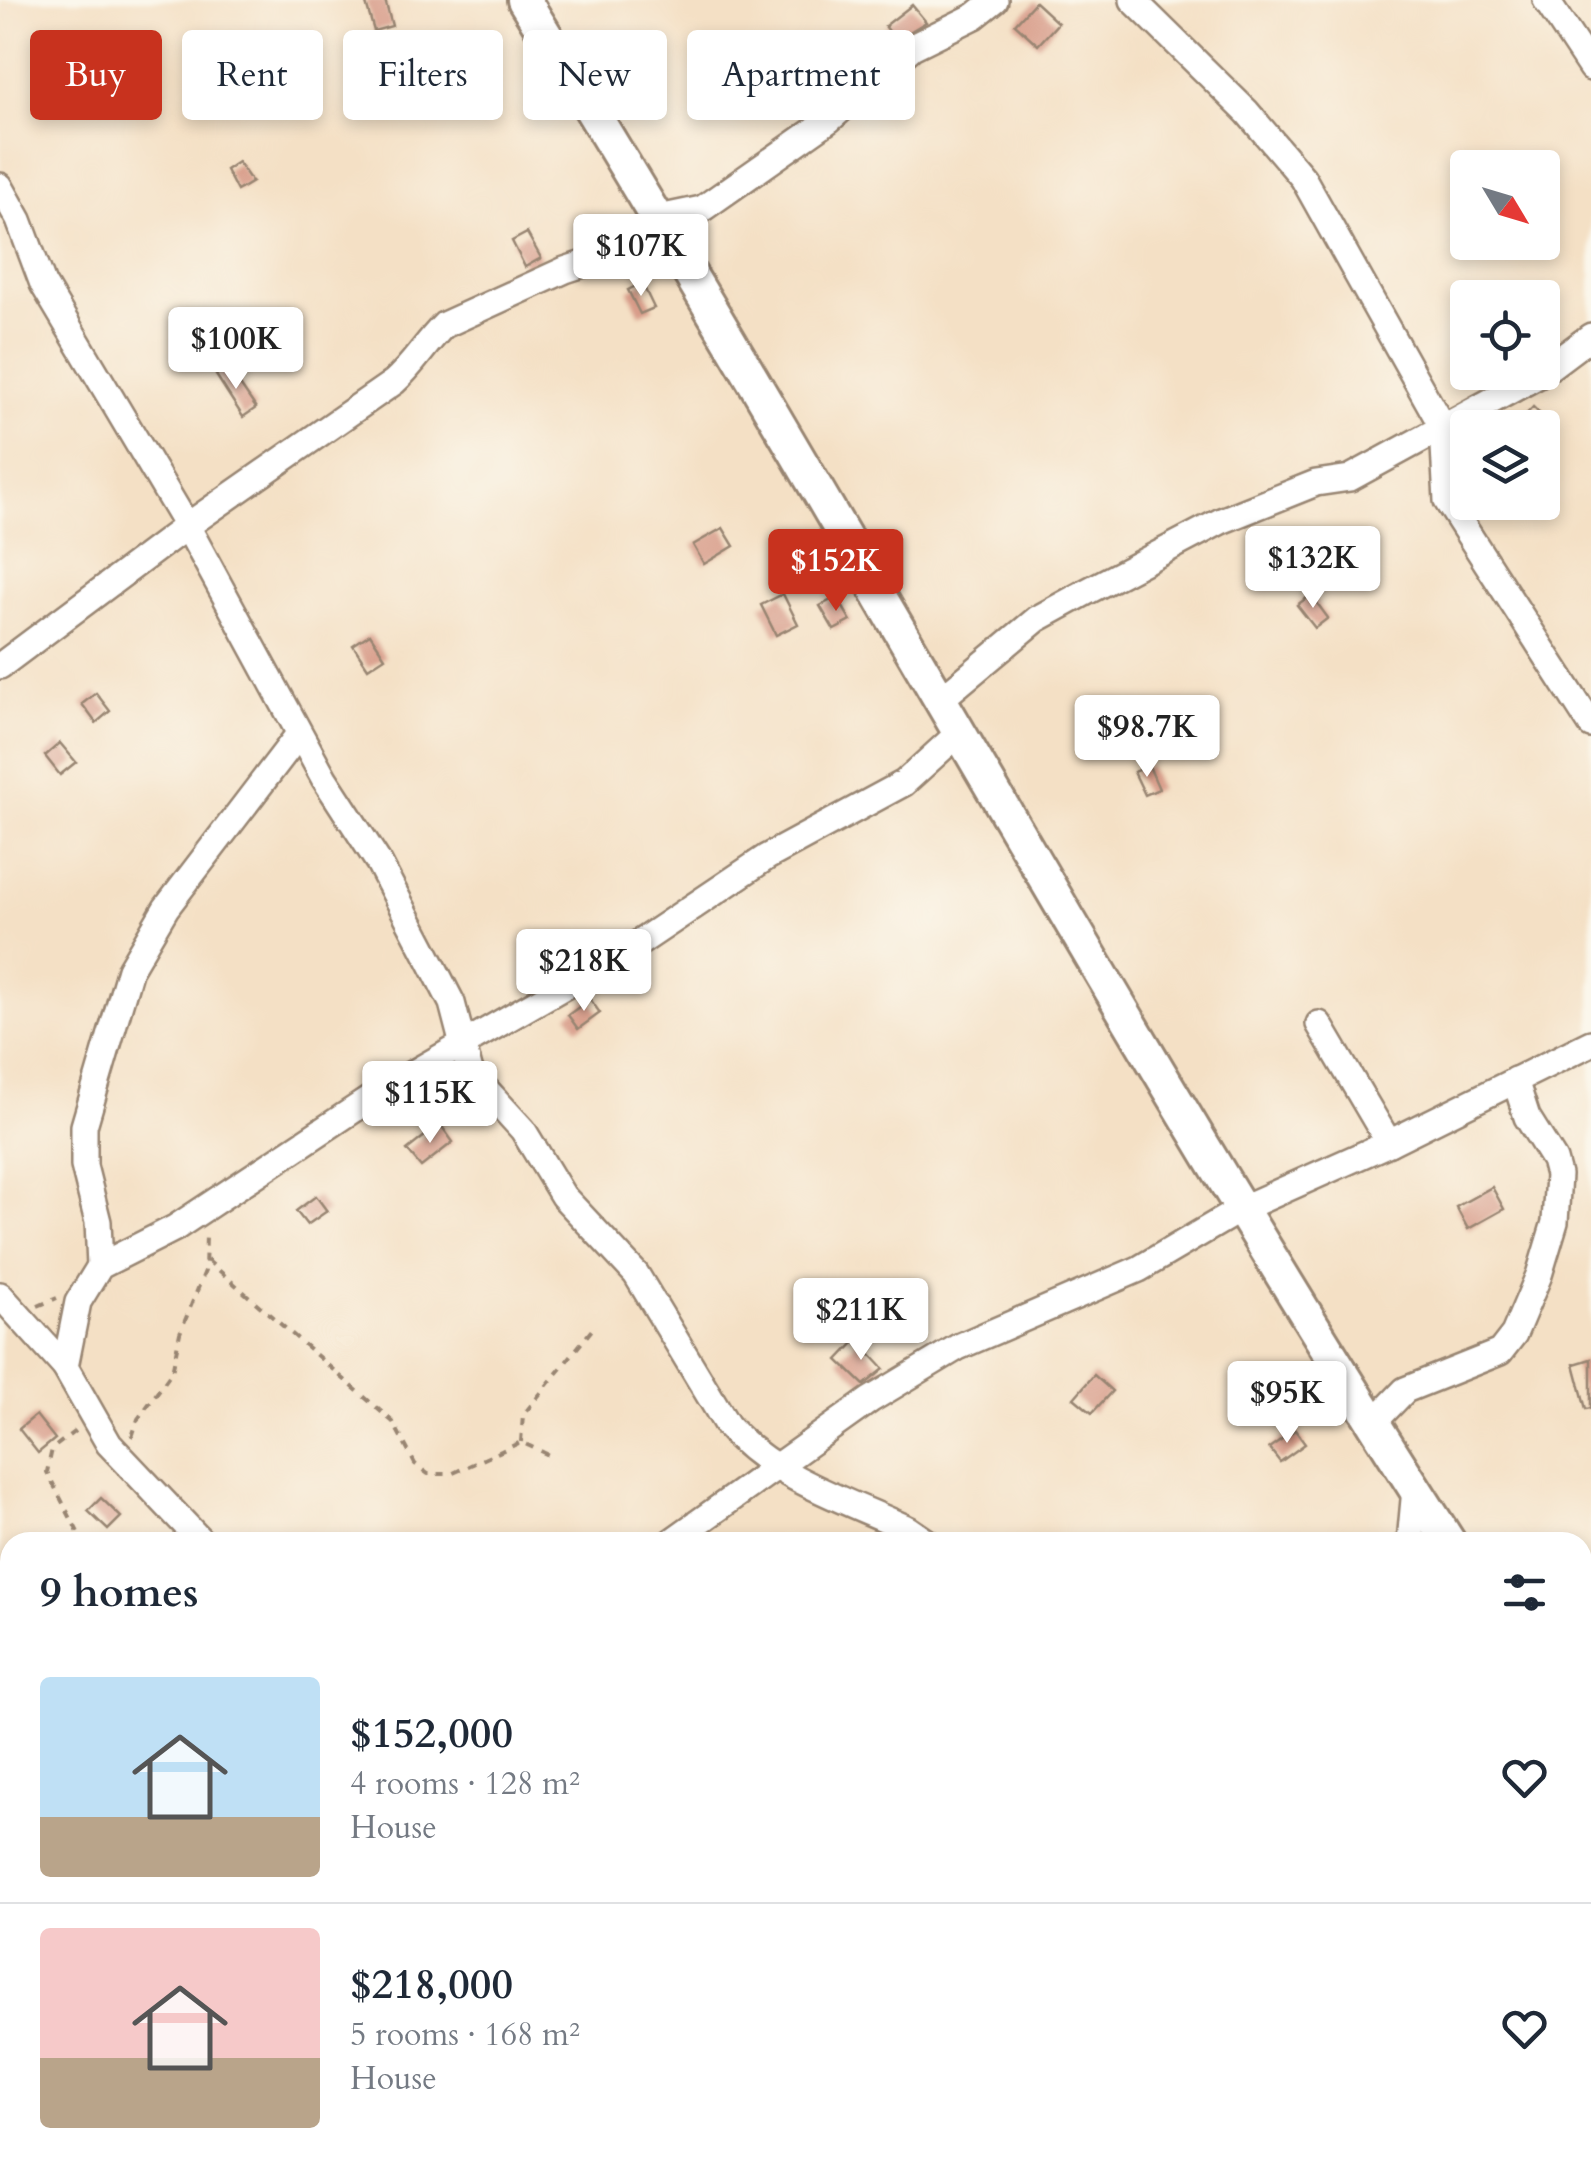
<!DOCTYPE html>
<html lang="en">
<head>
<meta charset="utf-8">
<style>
  :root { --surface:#fff; --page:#f2f2f3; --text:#1f2937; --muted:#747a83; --line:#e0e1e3; --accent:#c8321e }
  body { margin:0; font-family:Cardo,serif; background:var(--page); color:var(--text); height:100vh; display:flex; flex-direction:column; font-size:38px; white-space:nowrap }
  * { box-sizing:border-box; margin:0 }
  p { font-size:32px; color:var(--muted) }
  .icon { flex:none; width:55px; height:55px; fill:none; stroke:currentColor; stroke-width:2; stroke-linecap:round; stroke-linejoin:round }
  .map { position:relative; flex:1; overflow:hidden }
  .panel { position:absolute; left:0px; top:1532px; width:1592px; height:642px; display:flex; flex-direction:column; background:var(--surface); border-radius:30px 30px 0 0; box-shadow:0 5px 15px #0003 }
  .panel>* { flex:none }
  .top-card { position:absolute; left:30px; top:30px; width:1000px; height:90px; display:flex; gap:20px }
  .needle { width:65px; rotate:128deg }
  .tools { position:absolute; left:1450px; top:150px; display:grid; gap:20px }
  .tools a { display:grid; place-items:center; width:110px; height:110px; border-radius:10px; background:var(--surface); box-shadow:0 5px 15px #0003; font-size:50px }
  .price { position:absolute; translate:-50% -85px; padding:0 22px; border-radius:10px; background:#fff; color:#222; font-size:32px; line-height:65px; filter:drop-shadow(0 2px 5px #0008) }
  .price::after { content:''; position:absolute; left:50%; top:60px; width:30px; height:22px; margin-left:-15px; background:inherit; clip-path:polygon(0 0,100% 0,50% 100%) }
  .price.current { background:var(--accent); color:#fff }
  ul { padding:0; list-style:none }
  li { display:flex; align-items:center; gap:30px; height:250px; padding:0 40px }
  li+li { border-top:2px solid var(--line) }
  li span { display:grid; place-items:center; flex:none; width:280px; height:200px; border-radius:10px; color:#555 }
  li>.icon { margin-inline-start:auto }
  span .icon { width:120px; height:120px; fill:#fffc; stroke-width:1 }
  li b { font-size:42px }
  h2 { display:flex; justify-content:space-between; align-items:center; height:120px; padding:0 40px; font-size:42px }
  .tag { padding:0 35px; border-radius:10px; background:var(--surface); box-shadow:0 5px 15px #0003; font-size:35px; line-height:90px }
  .tag.current { background:var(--accent); color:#fff }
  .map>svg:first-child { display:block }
  .building { fill:#d89c89 }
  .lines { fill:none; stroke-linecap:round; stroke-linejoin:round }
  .minor-casing { stroke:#988572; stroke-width:30 }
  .major-casing { stroke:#988572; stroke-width:38 }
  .path { stroke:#988572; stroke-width:4; stroke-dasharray:8 8; stroke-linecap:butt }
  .minor { stroke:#fff; stroke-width:25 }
  .major { stroke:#fff; stroke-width:32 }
</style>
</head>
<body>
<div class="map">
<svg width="1591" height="2174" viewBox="0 0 1591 2174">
  <rect width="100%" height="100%" fill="#fbf7ec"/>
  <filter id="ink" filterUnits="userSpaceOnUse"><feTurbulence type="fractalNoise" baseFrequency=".01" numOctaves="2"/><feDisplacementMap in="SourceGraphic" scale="20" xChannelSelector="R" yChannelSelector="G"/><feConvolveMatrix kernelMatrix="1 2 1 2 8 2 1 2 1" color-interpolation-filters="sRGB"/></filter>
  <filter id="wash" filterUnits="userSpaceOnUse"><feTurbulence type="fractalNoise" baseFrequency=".0048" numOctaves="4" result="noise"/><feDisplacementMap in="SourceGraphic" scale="40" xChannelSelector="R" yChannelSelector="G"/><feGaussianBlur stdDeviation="2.25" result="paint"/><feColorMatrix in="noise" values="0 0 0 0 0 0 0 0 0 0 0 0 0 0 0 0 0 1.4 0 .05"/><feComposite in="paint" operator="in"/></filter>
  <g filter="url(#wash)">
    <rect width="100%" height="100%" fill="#f4e0c5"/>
    <g id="blocks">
      <g class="building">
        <path d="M365,0h20l7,26 -18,5z"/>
        <path d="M1035,2l23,21 -20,22 -23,-21z"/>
        <path d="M912,5l14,17 -30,18 -11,-14z"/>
        <path d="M238,162l14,20 -15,9 -11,-21z"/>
        <path d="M527,233l14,25 -16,9 -13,-26z"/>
        <path d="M642,283l12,25 -14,6 -12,-24z"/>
        <path d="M228,367l28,41 -13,9 -27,-42z"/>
        <path d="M1533,407l21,21h-25l-8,-8z"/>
        <path d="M723,528l11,18 -30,18 -11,-19z"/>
        <path d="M1335,535l15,18 -23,20 -15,-18z"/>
        <path d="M783,594l15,30 -22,11 -15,-30z"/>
        <path d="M1311,595l17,23 -13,10 -18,-23z"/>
        <path d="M837,597l14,24 -17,9 -14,-24z"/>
        <path d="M370,634l15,23 -17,11 -15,-23z"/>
        <path d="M96,693l14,18 -14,12 -14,-19z"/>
        <path d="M60,743l16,19 -16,13 -15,-19z"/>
        <path d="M1149,766l10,23 -14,6 -11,-23z"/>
        <path d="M590,999l10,14 -22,16 -10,-14z"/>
        <path d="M440,1124l13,18 -32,25 -14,-17z"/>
        <path d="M1492,1187l12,22 -36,20 -12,-22z"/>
        <path d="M316,1196l11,15 -20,14 -11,-14z"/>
        <path d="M857,1340l27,29 -20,16 -26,-25z"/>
        <path d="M1591,1359v49l-5,1 -12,-45z"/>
        <path d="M1094,1375l18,16 -20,22 -18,-15z"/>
        <path d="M36,1415l19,24 -17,14 -19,-24z"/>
        <path d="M1295,1430l10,14 -25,18 -11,-14z"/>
        <path d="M101,1498l20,19 -13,13 -20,-19z"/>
      </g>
    </g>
  </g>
  <g filter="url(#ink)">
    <use href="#blocks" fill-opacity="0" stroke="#988572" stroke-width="2.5"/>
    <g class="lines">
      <g class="minor-casing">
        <g id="minor">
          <path d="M1133,0l114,112 56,66 140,250 4,73 144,224"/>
          <path d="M1546,0l45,68"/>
          <path d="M0,186l19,34 24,64 144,242 207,-144c20,-18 31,-38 50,-57l121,-55 55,-18 39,-34 43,-9 127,-89 83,-73 63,-31 20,-16"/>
          <path d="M0,666l187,-140 137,252 55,85 44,84 29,56 18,69 53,58 40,66 73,78 91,151c45,53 119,75 181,104l19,13"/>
          <path d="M941,699l96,-80 51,-28 133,-70 95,-38 34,-5 189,-103 52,-39"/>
          <path d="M1319,1024l70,119"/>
          <path d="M100,1266l-2,-44 -14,-56v-40l46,-157 36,-61 133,-174"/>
          <path d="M0,1295l65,72"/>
          <path d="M1373,1423l32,-33 95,-38 14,-18 25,-59 16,-53 3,-47 -4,-15 -27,-43 -12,-37"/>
          <path d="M202,1542l-93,-98 -44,-77 13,-65 22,-36 75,-38 207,-137 254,-146 131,-88 137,-74 56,-51"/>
          <path d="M671,1542l199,-142 88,-53 181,-78 102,-60 148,-66 202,-100"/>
          <path d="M1410,1542l5,-53"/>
          <path d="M1582,1708l9,-8"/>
          <path d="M0,1936l10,-5"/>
          <path d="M1582,1997l9,7"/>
          <path d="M512,2165l5,9"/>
        </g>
      </g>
      <g class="major-casing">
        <g id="major">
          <path d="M524,0c315,510 601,1038 925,1542"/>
          <path d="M1582,1763l9,15"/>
        </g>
      </g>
      <g class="path">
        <path d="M207,1260l186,162 22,42 13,10h23l70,-32 34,16"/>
        <path d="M38,1306l19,-8"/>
        <path d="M75,1431l-23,18 -5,23 36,70"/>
        <path d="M132,1437l6,-18 34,-47 8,-39 25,-62 1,-36"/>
        <path d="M521,1442l2,-27 72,-89"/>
        <path d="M0,1747l10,-7"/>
        <path d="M0,1881l10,13"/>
        <path d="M977,2165l12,9"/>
        <path d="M1260,2174l4,-9"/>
      </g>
      <use href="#minor" class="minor"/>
      <use href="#major" class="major"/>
    </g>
  </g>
</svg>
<div class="tools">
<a><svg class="needle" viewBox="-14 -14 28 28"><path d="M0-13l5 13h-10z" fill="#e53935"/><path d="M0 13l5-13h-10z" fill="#747a83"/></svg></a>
<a><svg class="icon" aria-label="locate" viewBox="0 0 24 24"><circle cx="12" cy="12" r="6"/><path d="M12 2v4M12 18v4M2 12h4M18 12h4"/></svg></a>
<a><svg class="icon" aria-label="layers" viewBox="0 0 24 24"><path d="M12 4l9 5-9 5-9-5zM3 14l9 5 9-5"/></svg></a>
</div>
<b class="price" style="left:641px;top:299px">$107K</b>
<b class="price" style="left:236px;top:392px">$100K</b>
<b class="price" style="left:1313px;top:611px">$132K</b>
<b class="price current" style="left:836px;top:614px">$152K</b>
<b class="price" style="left:1147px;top:780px">$98.7K</b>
<b class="price" style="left:584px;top:1014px">$218K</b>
<b class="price" style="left:430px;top:1146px">$115K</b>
<b class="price" style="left:861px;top:1363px">$211K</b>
<b class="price" style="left:1287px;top:1446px">$95K</b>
<div class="top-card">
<a class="tag current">Buy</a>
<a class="tag">Rent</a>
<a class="tag">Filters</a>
<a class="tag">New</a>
<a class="tag">Apartment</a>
</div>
<section class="panel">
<h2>9 homes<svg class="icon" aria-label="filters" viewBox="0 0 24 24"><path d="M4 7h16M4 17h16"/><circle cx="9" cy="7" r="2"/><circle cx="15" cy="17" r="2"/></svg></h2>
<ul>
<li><span style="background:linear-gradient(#bfe0f5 70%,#b9a48a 0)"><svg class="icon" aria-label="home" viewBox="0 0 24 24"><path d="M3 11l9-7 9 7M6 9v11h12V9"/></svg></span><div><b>$152,000</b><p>4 rooms · 128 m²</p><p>House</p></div><svg class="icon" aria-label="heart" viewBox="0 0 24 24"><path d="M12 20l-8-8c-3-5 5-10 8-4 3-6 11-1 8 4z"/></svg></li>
<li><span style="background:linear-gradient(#f6c9c9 65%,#b9a48a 0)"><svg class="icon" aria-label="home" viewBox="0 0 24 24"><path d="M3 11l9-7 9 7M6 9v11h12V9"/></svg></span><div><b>$218,000</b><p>5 rooms · 168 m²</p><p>House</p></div><svg class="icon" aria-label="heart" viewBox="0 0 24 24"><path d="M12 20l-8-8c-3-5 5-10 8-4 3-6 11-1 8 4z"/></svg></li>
</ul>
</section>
</div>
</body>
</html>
